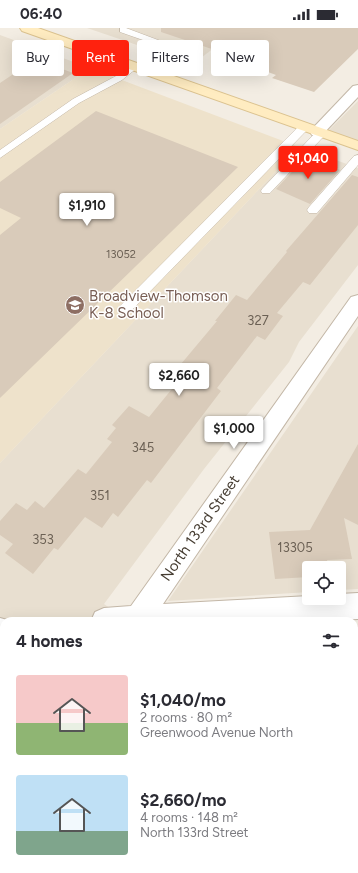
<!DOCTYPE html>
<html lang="en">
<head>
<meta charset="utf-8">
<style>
  :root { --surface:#fff; --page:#f2f2f3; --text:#2b2b33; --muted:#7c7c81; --accent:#ff220e }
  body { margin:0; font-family:Figtree,sans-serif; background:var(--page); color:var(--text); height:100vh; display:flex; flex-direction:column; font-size:15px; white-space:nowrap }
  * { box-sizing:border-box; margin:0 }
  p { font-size:13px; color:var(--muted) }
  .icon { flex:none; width:22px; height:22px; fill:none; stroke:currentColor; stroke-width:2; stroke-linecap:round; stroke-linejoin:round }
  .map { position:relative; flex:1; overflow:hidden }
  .sheet { position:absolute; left:0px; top:589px; width:358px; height:256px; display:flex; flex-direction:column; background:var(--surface); border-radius:12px 12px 0 0; box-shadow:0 4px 16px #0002 }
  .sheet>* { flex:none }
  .banner { position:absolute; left:12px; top:12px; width:334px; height:36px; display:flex; gap:8px }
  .controls { position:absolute; left:302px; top:533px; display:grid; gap:8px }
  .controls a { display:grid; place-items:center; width:44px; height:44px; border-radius:4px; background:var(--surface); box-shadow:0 4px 16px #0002; font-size:20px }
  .price { position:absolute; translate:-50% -34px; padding:0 9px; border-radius:4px; background:#fff; color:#222; font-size:13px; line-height:26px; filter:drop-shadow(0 1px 2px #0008) }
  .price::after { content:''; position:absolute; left:50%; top:24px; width:12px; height:9px; margin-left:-6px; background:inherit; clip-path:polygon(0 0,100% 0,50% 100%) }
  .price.on { background:var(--accent); color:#fff }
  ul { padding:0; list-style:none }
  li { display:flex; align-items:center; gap:12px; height:100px; padding:0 16px }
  li span { display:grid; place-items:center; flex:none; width:112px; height:80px; border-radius:4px; color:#555 }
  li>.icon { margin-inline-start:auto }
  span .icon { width:48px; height:48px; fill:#fffc; stroke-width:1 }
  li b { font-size:17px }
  h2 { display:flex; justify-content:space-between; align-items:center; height:48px; padding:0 16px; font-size:17px }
  .chip { padding:0 14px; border-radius:4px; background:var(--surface); box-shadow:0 4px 16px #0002; font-size:14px; line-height:36px }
  .chip.on { background:var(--accent); color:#fff }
  .status { display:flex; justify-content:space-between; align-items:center; height:28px; padding:0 20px; background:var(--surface); direction:ltr }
  .status svg { height:11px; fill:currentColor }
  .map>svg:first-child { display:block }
  .residential { fill:#e8dfd0 }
  .education { fill:#eee2cb }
  .water { fill:#97d7f8 }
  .building { fill:#d9cbba }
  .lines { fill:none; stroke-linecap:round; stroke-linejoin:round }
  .service-casing { stroke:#c3b7a7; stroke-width:1 }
  .minor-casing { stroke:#c3b7a7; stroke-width:2 }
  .secondary-casing { stroke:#dbc28f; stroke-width:2 }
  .service { fill:#fff; fill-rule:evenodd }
  .minor { fill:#fff; fill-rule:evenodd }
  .secondary { fill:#ffecc1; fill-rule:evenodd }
  .labels { text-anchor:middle; stroke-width:3; stroke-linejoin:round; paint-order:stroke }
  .far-number-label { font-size:11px; fill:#6b6054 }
  .number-label { font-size:13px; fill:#6b6054 }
  .education-label { font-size:15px; fill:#785e54; stroke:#fff; text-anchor:start }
  .street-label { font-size:15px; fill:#463d32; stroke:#fff }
</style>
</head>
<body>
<div class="status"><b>06:40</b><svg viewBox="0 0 49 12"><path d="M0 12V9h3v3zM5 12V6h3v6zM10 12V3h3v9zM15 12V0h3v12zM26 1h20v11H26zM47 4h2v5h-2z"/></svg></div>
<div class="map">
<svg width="358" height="845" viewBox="0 0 358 845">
  <rect width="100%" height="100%" fill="#f3ede3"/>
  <g class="residential">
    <path d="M87,0h153l-47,36z"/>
    <path d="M0,7l90,33 -90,61z"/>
    <path d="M358,73v42l-31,-11z"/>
    <path d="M299,119l59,21v97l-59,77 -10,20 -85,107 -100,135 7,5 -16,10 -91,2 -4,6v-164z"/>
    <path d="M358,298v263l-19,1v-22h-30v24l-141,9z"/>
    <path d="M358,598v203l-4,1v-203z"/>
    <path d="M4,624v217h31l-35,3v-219z"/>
  </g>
  <path class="education" d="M90,40l209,79 -299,316v-334z"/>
  <path class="water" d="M354,802h4v43h-358l35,-4h319z"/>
  <g class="building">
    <path d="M161,0h197v21l-44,43 -42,-14 4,-3 -16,-6 3,-3 -102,-34z"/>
    <path d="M36,31l37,14 -73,51v-41z"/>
    <path d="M96,83l142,56 -238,231v-163l21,-17 -21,-10v-26z"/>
    <path d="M306,129l34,13 -30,34 -34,-15z"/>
    <path d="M352,147l6,2v48l-48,60 -7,-3 -26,31 6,3 -18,24 -8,-4 -40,52 4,3 -70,92 -4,-3 -29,37 -5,-4 -11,15 -17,-11 -27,33 -4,-2 -21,26 -28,-21 8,-9 -13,-9v-14l16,-18 11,7 8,-9 9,7 34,-39 8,5 26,-32 -5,-3 9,-11 -4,-3 17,-19 20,11 40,-49 -8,-4 36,-43h-2l21,-26 11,5 40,-48 -1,-1z"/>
    <path d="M358,416v81l-14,-7 8,41 -25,1 2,8h-20v9l-34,2 -6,-47 41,-2z"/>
  </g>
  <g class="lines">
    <g class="service-casing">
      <g id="service">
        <path d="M120,0h6l64,24 -4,3 -3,-1 -63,-22z"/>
        <path d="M175,30l3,1v4l-17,14h-6v-4z"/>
        <path d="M134,35l4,3 -1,2 -15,12 -43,23 -79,55v-8l73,-51 43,-23z"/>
        <path d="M304,96l4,1 1,2 -1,2 -178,183h-10l-1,-3 1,-3 180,-181z"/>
        <path d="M321,102l4,1 1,2 -1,2 -55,58h-8l-1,-2 1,-2 55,-58z"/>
        <path d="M358,127v10l-41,48h-8l-2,-3 2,-3 45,-51z"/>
      </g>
    </g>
    <g class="minor-casing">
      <g id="minor">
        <path d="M358,57v12l-36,38h-10l-2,-3 2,-3 41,-43z"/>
        <path d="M358,267v21l-195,288 146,-8v2h30v-4l19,-1v26l-40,2h-227l4,-9 9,-4 27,-2 220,-309z"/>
        <path d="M0,590l11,3h-7v23h-4z"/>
      </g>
    </g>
    <g class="secondary-casing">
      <path id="secondary" d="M20,0h18l320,113v9l-336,-119z"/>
    </g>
    <use href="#service" class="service"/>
    <use href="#minor" class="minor"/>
    <use href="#secondary" class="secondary"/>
  </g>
  <defs>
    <g id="school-disc" transform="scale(1)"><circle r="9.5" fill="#8d6e63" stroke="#fff"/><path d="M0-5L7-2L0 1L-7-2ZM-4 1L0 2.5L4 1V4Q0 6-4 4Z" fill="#fff"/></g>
  </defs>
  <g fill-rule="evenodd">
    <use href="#school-disc" x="75" y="277"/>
  </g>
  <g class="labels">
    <g class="far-number-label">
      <text x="121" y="230">13052</text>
    </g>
    <g class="number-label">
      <text x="258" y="297">327</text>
      <text x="143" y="424">345</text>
      <text x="100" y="472">351</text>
      <text x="43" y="516">353</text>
      <text x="295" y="524">13305</text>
    </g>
    <g class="education-label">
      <text x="89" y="273">Broadview-Thomson<tspan x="89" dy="17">K-8 School</tspan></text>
    </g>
    <g class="street-label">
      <text transform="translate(200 500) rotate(-55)" y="5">North 133rd Street</text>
    </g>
  </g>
</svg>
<div class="controls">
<a><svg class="icon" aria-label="locate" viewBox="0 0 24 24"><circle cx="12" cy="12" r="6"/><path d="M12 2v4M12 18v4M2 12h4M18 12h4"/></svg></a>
</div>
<b class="price on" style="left:308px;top:152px">$1,040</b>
<b class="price" style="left:87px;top:199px">$1,910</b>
<b class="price" style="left:179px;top:369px">$2,660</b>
<b class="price" style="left:234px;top:422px">$1,000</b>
<div class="banner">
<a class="chip">Buy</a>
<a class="chip on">Rent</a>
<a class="chip">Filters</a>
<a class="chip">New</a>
</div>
<section class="sheet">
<h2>4 homes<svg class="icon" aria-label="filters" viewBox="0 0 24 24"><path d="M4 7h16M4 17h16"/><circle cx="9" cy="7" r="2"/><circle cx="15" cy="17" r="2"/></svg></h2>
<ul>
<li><span style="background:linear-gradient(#f6c9c9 60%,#8fb573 0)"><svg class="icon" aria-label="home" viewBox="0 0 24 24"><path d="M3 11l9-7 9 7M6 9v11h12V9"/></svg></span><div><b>$1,040/mo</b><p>2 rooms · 80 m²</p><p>Greenwood Avenue North</p></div></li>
<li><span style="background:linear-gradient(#bfe0f5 70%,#7fa58c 0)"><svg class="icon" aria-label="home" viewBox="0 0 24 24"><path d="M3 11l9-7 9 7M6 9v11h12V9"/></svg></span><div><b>$2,660/mo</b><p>4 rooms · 148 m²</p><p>North 133rd Street</p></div></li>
</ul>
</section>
</div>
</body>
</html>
